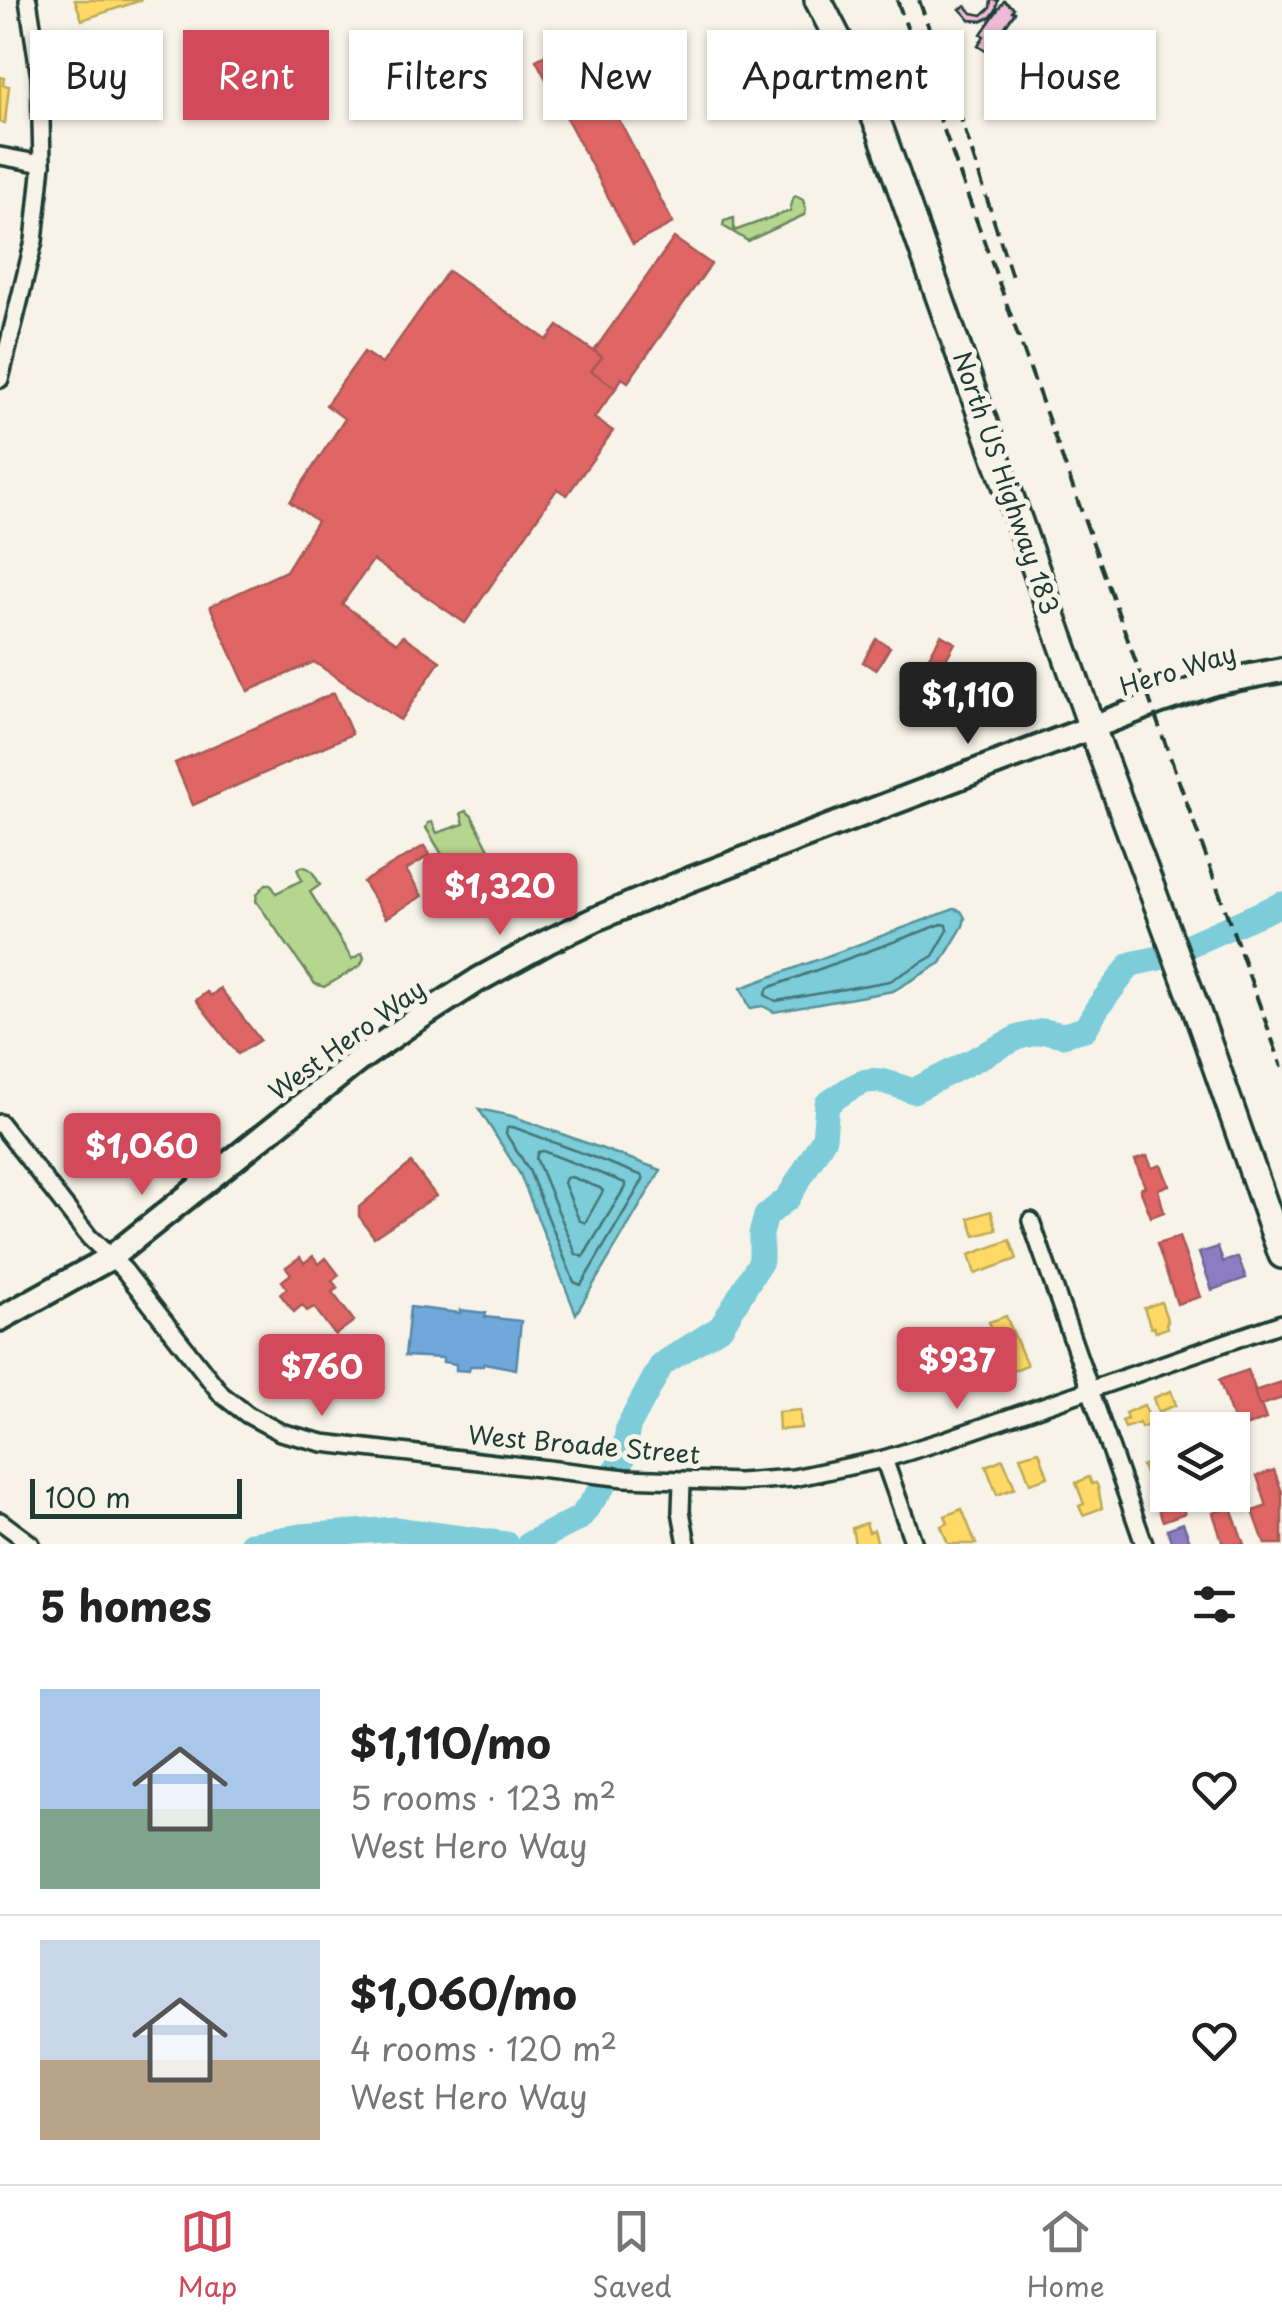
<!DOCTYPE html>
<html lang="en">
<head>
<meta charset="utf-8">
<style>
  :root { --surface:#fff; --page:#f6f6f6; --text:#222; --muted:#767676; --line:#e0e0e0; --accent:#d1495b }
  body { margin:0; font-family:"Playpen Sans",sans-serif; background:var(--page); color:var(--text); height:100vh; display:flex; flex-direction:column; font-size:38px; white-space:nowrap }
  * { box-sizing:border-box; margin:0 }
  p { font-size:32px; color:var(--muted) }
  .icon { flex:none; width:55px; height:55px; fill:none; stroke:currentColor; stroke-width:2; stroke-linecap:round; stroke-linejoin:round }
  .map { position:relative; height:1544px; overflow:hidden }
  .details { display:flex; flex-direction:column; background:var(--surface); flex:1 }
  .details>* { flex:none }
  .top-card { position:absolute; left:30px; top:30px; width:1222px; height:90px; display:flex; gap:20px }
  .tools { position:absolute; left:1150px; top:1412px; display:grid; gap:20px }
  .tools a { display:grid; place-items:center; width:100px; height:100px; border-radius:0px; background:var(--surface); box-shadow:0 2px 8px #0004; font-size:50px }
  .scale { position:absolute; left:30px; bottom:25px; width:212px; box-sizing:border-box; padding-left:10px; border:5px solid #1f3d34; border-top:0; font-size:28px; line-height:35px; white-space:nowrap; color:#1f3d34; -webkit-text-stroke:8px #f7f3e8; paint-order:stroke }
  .price { position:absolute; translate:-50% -85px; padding:0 22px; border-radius:10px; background:var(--accent); color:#fff; font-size:32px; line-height:65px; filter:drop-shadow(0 2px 5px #0008) }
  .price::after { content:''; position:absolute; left:50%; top:60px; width:30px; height:22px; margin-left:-15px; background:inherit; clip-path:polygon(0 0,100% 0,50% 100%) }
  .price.active { background:#222; color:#fff }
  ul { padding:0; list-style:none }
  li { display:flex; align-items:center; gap:30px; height:250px; padding:0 40px }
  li+li { border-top:2px solid var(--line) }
  li span { display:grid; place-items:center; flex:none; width:280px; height:200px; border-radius:0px; color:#555 }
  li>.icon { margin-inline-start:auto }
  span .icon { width:120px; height:120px; fill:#fffc; stroke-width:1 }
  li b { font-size:42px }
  h2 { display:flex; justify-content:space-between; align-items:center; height:120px; padding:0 40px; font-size:42px }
  .chip { padding:0 35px; border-radius:0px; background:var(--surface); box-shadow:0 2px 8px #0004; font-size:35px; line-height:90px }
  .chip.active { background:var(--accent); color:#fff }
  .menu { display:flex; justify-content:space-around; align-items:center; height:140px; border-top:2px solid var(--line); background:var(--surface); font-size:28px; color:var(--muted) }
  .menu a { display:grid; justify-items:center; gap:5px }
  .menu .active { color:var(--accent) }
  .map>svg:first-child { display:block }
  .green { fill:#b6d58e; stroke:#6a8961; stroke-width:2.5 }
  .water { fill:#7dccd9; stroke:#579397; stroke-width:2.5 }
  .homes { fill:#ffd966; stroke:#bcaa57; stroke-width:2.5 }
  .shops { fill:#e06666; stroke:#a65a57; stroke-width:2.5 }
  .offices { fill:#8e7cc3; stroke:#6d6998; stroke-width:2.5 }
  .schools { fill:#6fa8dc; stroke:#5788aa; stroke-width:2.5 }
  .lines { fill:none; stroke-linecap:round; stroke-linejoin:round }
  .shore { stroke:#457676; stroke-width:2.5 }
  .stream { stroke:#579397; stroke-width:4 }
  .river { stroke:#7dccd9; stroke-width:25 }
  .building { fill:#eebad7; stroke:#1f3d34; stroke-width:2.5 }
  .street-casing { stroke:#1f3d34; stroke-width:22 }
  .secondary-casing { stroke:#1f3d34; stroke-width:30 }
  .primary-casing { stroke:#1f3d34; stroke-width:32 }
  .street { stroke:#f7f3e8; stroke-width:15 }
  .secondary { stroke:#f7f3e8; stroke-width:22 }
  .primary { stroke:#f7f3e8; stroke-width:25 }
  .rail { stroke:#1f3d34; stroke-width:4; stroke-dasharray:15 8; stroke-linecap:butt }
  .labels { text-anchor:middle; stroke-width:10; stroke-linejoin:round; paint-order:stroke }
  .street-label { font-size:25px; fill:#1f3d34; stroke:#f7f3e8 }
</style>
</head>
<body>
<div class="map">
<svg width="1282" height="1544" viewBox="0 0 1282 1544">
  <rect width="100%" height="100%" fill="#f7f3e8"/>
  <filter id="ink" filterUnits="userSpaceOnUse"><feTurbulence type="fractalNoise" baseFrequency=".01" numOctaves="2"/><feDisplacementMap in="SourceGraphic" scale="20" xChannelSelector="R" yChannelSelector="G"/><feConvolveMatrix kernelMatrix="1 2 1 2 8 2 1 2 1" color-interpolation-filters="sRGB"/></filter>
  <g filter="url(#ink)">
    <g class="green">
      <path d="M796,196l7,4 3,10 -2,5 -56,26 -25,-15 1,-5 10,-3v13l56,-20 3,-13z"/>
      <path d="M466,811l6,5 28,55 -2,9 -24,15 -10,-4 -38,-63 2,-5 4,-1 5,11 27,-9 -3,-11z"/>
      <path d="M301,867c11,-1 14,10 19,18l-10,7 42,67 10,-6 2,5 -4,8 -36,21 -9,-3 -59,-83 1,-7 9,-10h5l5,9 26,-13 -5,-11z"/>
    </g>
    <g class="water">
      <path d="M954,909l7,2 4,7 -2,8 -22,37 -48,28 -119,21 -11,-6 -13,2 -9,-20z"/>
      <path d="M479,1109l33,7 149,54 -85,144 -56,-140z"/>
    </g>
    <g class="homes">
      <path d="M75,0h67l-60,20z"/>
      <path d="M0,77l4,1 -1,7 6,1 -4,37 -5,-1z"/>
      <path d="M991,1211l6,19 -22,6 -6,-18z"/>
      <path d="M1010,1240l7,19 -42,15 -6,-19z"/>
      <path d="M1161,1302l7,20 -2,1 1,5 -11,4 -2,-5 -3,1 -7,-20z"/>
      <path d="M1006,1316l21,49 -20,8 -14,-35 3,-1 -7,-15z"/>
      <path d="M1171,1391l5,14 -18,7 -5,-14z"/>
      <path d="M1144,1405l8,19 -11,4 -2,-5 -14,5 -3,-7 5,-2 -2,-6z"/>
      <path d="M800,1410l1,18 -22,2 -1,-18z"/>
      <path d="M1039,1451l9,26 -18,6 -10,-27z"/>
      <path d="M1003,1459l12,29 -18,7 -11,-29z"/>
      <path d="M1157,1459l10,25 -15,7 -10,-25z"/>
      <path d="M1089,1477l3,7 4,-1 2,4 4,21 -19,7 -4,-9 5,-2 -8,-21z"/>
      <path d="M962,1509l14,35h-28l-7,-18 7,-3 -3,-7z"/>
      <path d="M866,1523l3,9 5,-2 4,14h-23l-3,-16z"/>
    </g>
    <g class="shops">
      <path d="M577,39l96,184 -40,21 -97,-184z"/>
      <path d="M674,238l37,26 -83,118 -6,-4 -6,10 -25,-17 11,-14 -8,-6z"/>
      <path d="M448,271l99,69 11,-14 44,31 -11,14 25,17 -22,30 19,13 -46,64 -10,-6 -92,134 -92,-63 -31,44 55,39 6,-7 37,25 -40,59 -86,-58 -66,29 -38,-85 76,-35 31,-50 -27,-19 55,-83 -19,-14 38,-53 18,12z"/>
      <path d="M941,635l14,8 -40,72 -14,-7z"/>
      <path d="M876,639l14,8 -14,23 -13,-8z"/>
      <path d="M334,693l18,41 -159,71 -18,-42z"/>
      <path d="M424,846l6,9 -24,15 16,26 -36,22 -23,-36z"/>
      <path d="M220,988l40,52 -22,14 -42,-54 11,-8 4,4z"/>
      <path d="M131,1117l14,19 -36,29 -15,-20z"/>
      <path d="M1147,1156l5,12 9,-3 8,20 -11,4 6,23 -13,5 -11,-28 5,-2 -10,-27z"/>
      <path d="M411,1163l25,33 -62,41 -15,-21v-9z"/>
      <path d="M1179,1237l21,60 -23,7 -20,-60z"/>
      <path d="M313,1256l6,8 7,-6 13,17 -7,6 6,7 -6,4 22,29 -19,14 -21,-28 -7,4 -5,-6 -8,7 -14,-18 7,-6 -5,-7 9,-7 -5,-7 14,-10 4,6z"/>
      <path d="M1248,1370l18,49 -29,11 -18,-50z"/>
      <path d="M1282,1382v16l-23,8 -5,-15z"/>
      <path d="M1274,1470l8,22v52h-17l-12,-33 14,-5 -10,-30z"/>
      <path d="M1178,1495l1,4 5,-2 2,7 -4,2 3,7 -22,8 -7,-18z"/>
      <path d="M1230,1506l14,38h-21l-2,-6 -8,-25z"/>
    </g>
    <g class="offices">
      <path d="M1218,1247l5,15 15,-5 8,21 -34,12 -13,-37z"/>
      <path d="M1183,1523l8,21h-19l-5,-15z"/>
    </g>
    <path class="schools" d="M410,1307l50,6v-3l26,3 -1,4 36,4 -5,48 -32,-6 -1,3h-13l-1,5 -13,-1v-6l-13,-2v-4l-38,-2z"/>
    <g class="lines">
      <g class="shore">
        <path d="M942,924l5,1 1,5 -15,26 -43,25 -114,20 -11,-6 3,-7z"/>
        <path d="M513,1127l130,49v4l-62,105 -7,-3 -45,-112 -23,-36 1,-6z"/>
        <path d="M543,1151l82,32v4l-42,70 -7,-3 -40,-96 2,-6z"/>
        <path d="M571,1177l29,11 3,3 -18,32 -6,-3 -15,-37 2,-5z"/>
      </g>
      <path class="stream" d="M452,1544l2,-8"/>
      <g class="river">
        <path d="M251,1544l50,-8 94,-7 111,15"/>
        <path d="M529,1544l51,-26 43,-59 5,-32 34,-63 59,-37 40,-66v-27l5,-18 22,-18 36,-60 3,-34c40,-28 40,-29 86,-13l106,-54 25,-6 19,4 22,-6 13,-22 33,-43 28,-6 123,-54"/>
      </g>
    </g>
    <g class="building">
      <path d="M991,0h7l-2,10 -5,7 -9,4 -12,-1 -10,-11 6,-3 6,7 10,2 8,-7z"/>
      <path d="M1004,1l10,7 -2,3 3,1 -21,31 9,6 -6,9 -19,-12 6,-10 -3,-2z"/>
    </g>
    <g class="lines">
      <g class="street-casing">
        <g id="street">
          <path d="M0,156l42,8"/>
          <path d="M0,379l34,-138 8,-77 -2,-87 -12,-77"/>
          <path d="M0,1123l89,114 35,33 98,125 26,20 32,17 43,11 302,35 114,4 54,-4 91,-19 55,-17 343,-119"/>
          <path d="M1031,1221l113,323"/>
          <path d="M884,1459l30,85"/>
          <path d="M682,1482l-1,29 6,33"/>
          <path d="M0,1521l31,23"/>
        </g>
      </g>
      <g class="secondary-casing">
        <path id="secondary" d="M0,1319l110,-61 250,-199 50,-35 68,-44 69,-38 53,-25 89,-37 472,-179 53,-18 68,-13"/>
      </g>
      <g class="primary-casing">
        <path id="primary" d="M818,0l40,78 22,51 212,599 103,278 87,249"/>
      </g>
      <use href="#street" class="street"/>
      <use href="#secondary" class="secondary"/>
      <use href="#primary" class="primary"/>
      <g class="rail">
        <path d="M897,0l385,1067"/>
        <path d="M919,0l41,115 52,162"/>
      </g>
    </g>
  </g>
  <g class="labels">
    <g class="street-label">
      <text transform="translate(1006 483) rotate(71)" y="9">North US Highway 183</text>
      <text transform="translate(1178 670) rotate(-17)" y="9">Hero Way</text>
      <text transform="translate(347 1040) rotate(-36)" y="9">West Hero Way</text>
      <text transform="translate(584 1445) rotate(5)" y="9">West Broade Street</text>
    </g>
  </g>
</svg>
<div class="tools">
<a><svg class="icon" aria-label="layers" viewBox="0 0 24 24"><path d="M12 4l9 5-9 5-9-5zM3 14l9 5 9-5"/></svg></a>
</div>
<div class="scale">100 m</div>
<b class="price active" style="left:968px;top:747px">$1,110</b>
<b class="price" style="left:500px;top:938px">$1,320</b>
<b class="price" style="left:142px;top:1198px">$1,060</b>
<b class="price" style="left:957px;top:1412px">$937</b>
<b class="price" style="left:322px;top:1419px">$760</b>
<div class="top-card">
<a class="chip">Buy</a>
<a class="chip active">Rent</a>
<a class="chip">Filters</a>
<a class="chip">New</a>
<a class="chip">Apartment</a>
<a class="chip">House</a>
</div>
</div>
<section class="details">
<h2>5 homes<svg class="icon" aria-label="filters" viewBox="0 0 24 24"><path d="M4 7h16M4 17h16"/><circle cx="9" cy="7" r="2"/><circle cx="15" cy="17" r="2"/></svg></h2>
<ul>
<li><span style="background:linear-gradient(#a9c7e8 60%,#7fa58c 0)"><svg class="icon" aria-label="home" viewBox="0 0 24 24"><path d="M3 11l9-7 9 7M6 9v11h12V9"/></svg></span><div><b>$1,110/mo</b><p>5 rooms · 123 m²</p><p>West Hero Way</p></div><svg class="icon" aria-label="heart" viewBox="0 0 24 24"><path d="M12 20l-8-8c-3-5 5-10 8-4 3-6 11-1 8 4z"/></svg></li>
<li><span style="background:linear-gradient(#c9d6e8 60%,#b9a48a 0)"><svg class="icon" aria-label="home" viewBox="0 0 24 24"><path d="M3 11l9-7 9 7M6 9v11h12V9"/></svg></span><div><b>$1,060/mo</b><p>4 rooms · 120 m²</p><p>West Hero Way</p></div><svg class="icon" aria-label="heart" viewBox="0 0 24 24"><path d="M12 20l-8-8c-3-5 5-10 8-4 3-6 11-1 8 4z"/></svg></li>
</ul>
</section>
<nav class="menu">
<a class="active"><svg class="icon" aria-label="map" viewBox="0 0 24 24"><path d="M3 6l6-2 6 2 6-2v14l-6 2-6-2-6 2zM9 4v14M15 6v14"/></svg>Map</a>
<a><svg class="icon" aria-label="saved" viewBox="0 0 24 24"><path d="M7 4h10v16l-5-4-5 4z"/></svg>Saved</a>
<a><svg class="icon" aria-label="home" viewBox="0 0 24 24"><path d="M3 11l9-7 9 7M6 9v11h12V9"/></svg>Home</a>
</nav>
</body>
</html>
